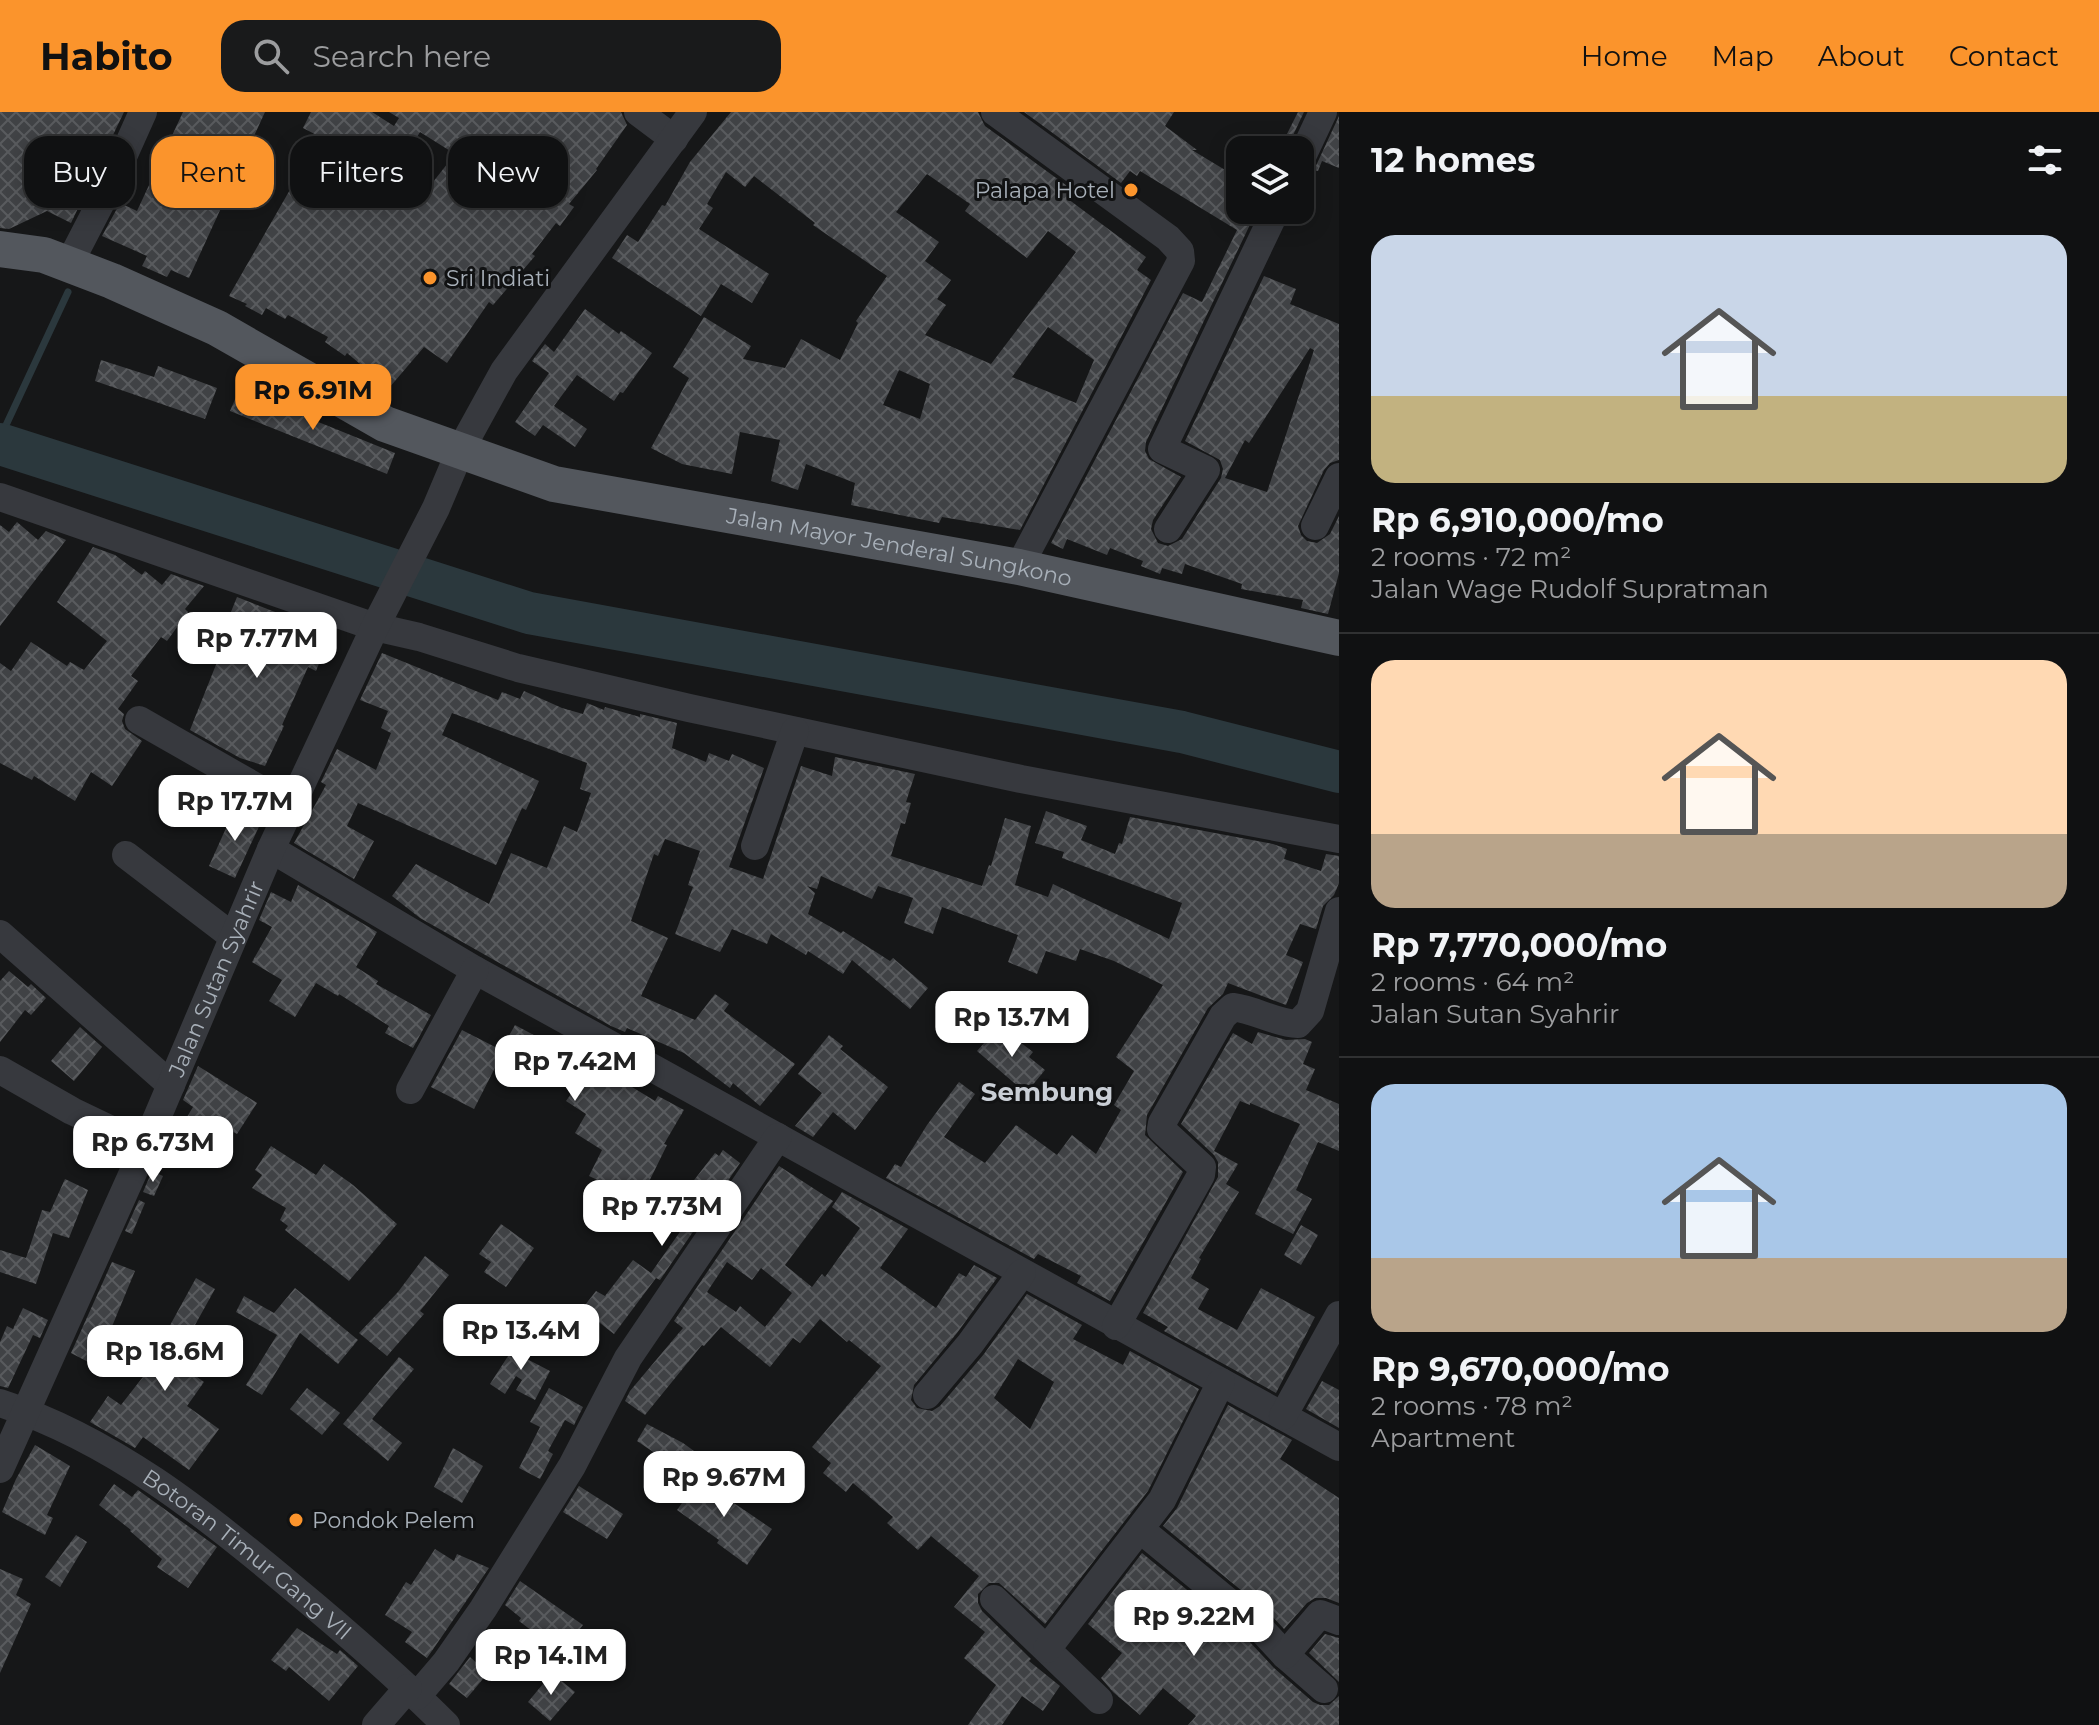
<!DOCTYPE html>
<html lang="en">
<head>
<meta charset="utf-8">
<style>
  :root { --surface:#101112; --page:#191a1b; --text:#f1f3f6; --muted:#9c9d9f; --line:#303132; --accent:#fb942c }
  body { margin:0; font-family:Montserrat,sans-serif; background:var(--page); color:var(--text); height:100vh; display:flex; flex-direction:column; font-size:30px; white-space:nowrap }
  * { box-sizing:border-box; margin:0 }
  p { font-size:26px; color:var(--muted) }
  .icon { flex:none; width:44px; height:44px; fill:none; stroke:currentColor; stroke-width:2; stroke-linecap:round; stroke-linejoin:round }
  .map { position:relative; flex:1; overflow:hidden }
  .details { display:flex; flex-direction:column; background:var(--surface); width:760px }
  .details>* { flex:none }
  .banner { position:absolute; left:24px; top:24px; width:760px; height:72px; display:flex; gap:16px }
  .buttons { position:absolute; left:1226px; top:24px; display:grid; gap:16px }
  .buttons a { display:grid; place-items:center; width:88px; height:88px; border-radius:16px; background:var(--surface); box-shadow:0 4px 20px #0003,0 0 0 2px var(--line); font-size:40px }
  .price { position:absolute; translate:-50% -68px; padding:0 18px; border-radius:16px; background:#fff; color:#222; font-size:26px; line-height:52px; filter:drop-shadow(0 2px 4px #0008) }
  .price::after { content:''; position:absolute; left:50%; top:48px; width:24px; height:18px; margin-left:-12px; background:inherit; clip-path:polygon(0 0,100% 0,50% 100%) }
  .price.selected { background:var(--accent); color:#111 }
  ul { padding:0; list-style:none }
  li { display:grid; align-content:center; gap:16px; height:424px; padding:0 32px }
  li+li { border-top:2px solid var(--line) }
  li span { display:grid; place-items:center; height:248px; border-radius:24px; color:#555 }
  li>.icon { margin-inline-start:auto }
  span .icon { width:144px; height:144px; fill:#fffc; stroke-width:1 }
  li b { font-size:34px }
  h2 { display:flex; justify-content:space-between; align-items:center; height:96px; padding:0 32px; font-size:34px }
  .tag { padding:0 28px; border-radius:24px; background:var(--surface); box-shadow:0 4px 20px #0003,0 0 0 2px var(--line); font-size:28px; line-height:72px }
  .tag.selected { background:var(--accent); color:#111 }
  header { display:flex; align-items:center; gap:48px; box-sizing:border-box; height:112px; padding:0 40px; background:var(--accent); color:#111 }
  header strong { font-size:38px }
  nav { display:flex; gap:44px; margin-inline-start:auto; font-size:28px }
  .search { width:560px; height:72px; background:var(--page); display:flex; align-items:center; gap:20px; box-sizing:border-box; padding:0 28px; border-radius:24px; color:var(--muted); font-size:30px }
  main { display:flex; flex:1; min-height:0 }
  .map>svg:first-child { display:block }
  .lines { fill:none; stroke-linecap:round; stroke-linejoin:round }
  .stream { stroke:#2b383d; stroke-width:7 }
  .river { stroke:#2b383d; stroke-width:42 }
  .building { fill:url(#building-cross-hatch); fill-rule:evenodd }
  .minor { stroke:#37393e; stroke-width:28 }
  .major { stroke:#53575d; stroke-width:36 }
  .poi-dot { fill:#fb942c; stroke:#111213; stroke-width:3 }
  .labels { text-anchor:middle; stroke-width:6; stroke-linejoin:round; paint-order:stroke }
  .poi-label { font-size:22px; fill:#a8b0b9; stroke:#111213; text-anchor:start }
  .street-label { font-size:22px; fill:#a8b0b9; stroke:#111213 }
  .quarter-label { font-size:26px; font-weight:bold; fill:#c9ced5; stroke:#111213 }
</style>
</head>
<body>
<header>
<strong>Habito</strong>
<div class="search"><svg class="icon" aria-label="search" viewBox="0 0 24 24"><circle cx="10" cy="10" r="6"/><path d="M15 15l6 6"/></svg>Search here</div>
<nav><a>Home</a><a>Map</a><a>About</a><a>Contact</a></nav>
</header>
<main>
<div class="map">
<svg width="1339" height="1613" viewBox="0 0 1339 1613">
  <defs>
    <pattern id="building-cross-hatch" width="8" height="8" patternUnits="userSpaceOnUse" patternTransform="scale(2)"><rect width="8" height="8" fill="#404245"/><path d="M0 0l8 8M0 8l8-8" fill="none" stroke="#595b5e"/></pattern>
  </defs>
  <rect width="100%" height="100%" fill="#161718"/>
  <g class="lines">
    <path class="stream" d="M0,326l68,-146"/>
    <path class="river" d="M0,332l529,169 653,119 157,40"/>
  </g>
  <g class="building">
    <path d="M0,0h124l-53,111 -24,-12 -38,18 -9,-1z"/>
    <path d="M183,0h82l-76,166 -18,-8 -4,7 -25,-11 5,-10 -45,-20 18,-33 17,8z"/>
    <path d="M311,0h61l22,14 5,-8 -10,-6h232l6,13 -31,44 1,1 -28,34 5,3 -14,19 -4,-3 -24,31 3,2 -42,49 -4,-3 -42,61 -23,-16 -35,41 -42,-35 -2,3 -20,-14 3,-5 -40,-22 -3,4 -19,-11 -4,7 -17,-9 2,-2 -18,-8 66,-115 10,6 25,-45 -27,-14zM420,20l35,22 -22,28 -31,-20z"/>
    <path d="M731,0h247l7,14 89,65 -6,8 78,58 -9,13 14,10 -131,250 -78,-13 -3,6 -88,-18 4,-22 -49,-19 -8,26 -27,-9 9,-41 -40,-8 -8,42 -50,-10 -31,-16 38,-70 -16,-11 31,-50 47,29 -8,13 42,9 16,-29 39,21 18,-37 -2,-2 31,-45 -74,-51 2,-2 -61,-47 -9,11 -19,-15 -19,32 6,4 -14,21 70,45 -17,29 -31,-19 -20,32 -89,-58 15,-23 11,7 24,-37 3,1 25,-44zM927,62l43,30 -5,7 62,47 21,-27 28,21 -85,112 -66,-29 21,-30 -9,-6 14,-19 -26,-19 14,-19 -43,-30zM1048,215l46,33 -18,43 -64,-26zM899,258l31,14 -10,35 -37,-14z"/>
    <path d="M1024,0h150l-9,14 32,24h-5l48,29v31h17l-111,232 -1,9 4,8 32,18 -28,43 -2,9 7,14 10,3 14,-7 39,-61 2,-9 -3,-9 -35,-19 79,-165 32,13 -6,15 49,20v136l-9,3 -6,7 -26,56 3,9 6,6 10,2 13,-9 9,-18v57l-11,41 -27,-6 2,-8 -62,-11 1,-5 -57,-20 -3,10 -20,-6 -2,6 -19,-8 2,-5 -33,-13 -3,7 -40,-16 -4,10 -12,-6 132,-250 19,9 35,-72 -97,-59 -3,5 -7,-5 -9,12zM1310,236l4,2 -47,142 -42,-14 20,-38 4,3z"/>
    <path d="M1298,0h6l-18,38h-7z"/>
    <path d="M1339,4v52l-17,-7 -4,10 -4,-1z"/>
    <path d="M585,197l34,25 2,-3 31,22 -29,40 -3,-1 -6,9 -37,-26 -23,31 33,23 -12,18 -32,-22 -8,11 -20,-14 34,-49 -17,-12 13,-17 9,8z"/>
    <path d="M101,248l53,17 4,-11 59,22 -12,31 -110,-38z"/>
    <path d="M239,278l156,63 -8,21 -157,-63z"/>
    <path d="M17,410l21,18 8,-9 20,9 -66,86v-101l9,7z"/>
    <path d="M93,435l22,8 27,20 3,-4 17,14 9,-11 33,12 -19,23 3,3 -21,29 -6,-4 -30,39 7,5 -20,28 6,5 -2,7 3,8 17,12 -30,45 -21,-14 -16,29 -41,-25 -2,4 -32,-17v-100l11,8 20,-29 36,24 3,-4 14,8 23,-29 -50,-39z"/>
    <path d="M237,485l94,37 -15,37 -8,-4 -26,58 2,1 -19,40 -25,-8 -50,-28 37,-93 -5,-3z"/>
    <path d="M382,541l116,47 4,-8 18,7 4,-8 38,17 21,6 4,-11 17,7 1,-3 35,10v-3l37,9 -5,25 34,14 3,-9 20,8 3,-7 32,14 -35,99 34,12 38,-113 31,10 3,-19 80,17 -9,28 5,1 -6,21 -4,-1 -10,33 91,30 7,-21 2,1 14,-48 26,8 -16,59 33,12 5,-13 116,55 13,-36 -120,-45 2,-6 -29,-9 11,-32 41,15 -6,14 34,14 4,-11 3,1 8,-27 143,27 14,5 -3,10 37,12 5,-17 13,2v27l-5,12 -11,11 -7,23 -16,-5 -14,31 17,7 -17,43 -58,-22 -5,11 -15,14 -61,107 -2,20 38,37 -73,129 -33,-18 4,-7 -43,-22 -4,5 -148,-81 9,-14 6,3 26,-42 32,-43 16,12 -31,43 41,26 31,-38 41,30 15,-20 24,19 25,-44 -7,-5 20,-34 -18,-14 47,-72 -49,-24 -34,-12 -4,12 -30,-10 -9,23 -29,-12 10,-27 -76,-28 -9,27 -29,-11 9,-25 -35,-12 -6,13 -51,-23 -4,13 -10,-3 8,7 -7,21 33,19 2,-2 47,30 3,-3 35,30 -18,21 -58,-49 -9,14 -35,-23 -2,4 -35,-21 -4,10 -35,-15 -12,23 -45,-18 18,-47 -5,-2 12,-34 -35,-12 -7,17 -4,-2 -23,67 37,17 -27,58 54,24 20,-26 14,10 -5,7 71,53 -35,42 -27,-23 -3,5 -46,-35 -57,-25 -2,4 -14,-6 -191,-108 -28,-22 24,-32 73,40 22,-51 36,15 17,-42 13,6 14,-39 -11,-4 7,-26 -135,-50 -10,22 97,46 -13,29 -4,-2 -26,57 -138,-62 -11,23 27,15 -20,38 -60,-36 32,-58 -5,-3 16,-33 39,21 15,-37 -10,-5 7,-17 -28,-11z"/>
    <path d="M235,696l27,12 -27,58 -26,-12z"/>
    <path d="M298,773l79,47 -21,35 22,14 -2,3 55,31 -18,33 -28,-15 4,-7 -50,-32 -1,2 -22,-13 -21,34 -26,-16 13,-21 -30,-18 20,-35 -13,-7 12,-28 20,10z"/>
    <path d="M9,859l19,16 3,-3 15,14 -15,17 -6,-5 -25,32v-61z"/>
    <path d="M515,913l75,40 1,-3 64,39 3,-5 26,14 -20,34 3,1 -27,55 -51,-24 13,-26 -27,-17 11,-19 -20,-13 7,-10 -71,-37 -28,55 -43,-22 31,-57 39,20z"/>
    <path d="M999,914l34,26 -4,5 16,13 -19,23 -49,-42z"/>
    <path d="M80,915l22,20 -28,34 -23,-20z"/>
    <path d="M1258,920l28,8 19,-1 7,3 -9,22 12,5 -9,21 33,14v47l-21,-9 -22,48 16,9 -19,35 -38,-20 45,-90 -50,-21v2l-10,-4 -26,50 24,13 -12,20 13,8 -40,66 2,1 -10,19 18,11 -11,20 39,21 24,-42 54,29 -39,76 -112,-62 4,-4 -25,-14 75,-136v-15l-4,-7 -33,-31 52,-91 19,11z"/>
    <path d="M829,923l14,11 -3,3 48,38 -33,43 -22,-18 -20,25 -18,-11 27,-33 -24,-19z"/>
    <path d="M198,954l59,37 -20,31 -4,-2 -20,32 -40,-24 20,-33 -10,-7z"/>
    <path d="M271,1034l45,29 8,-11 29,21 44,39 -48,57 -64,-51 3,-4 -8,-6 6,-12 -34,-20 10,-13 -7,-5z"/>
    <path d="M723,1038l17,13 -80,117 -4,-2 -42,56 -32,-25 14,-18 9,5 28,-36 18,13 45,-64 -15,-12 34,-44 4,3z"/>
    <path d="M779,1054l54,35 -48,64 27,22 10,-13 3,3 35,-49 -28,-21 10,-15 66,37 -28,39 56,40 23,-35 7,4 8,-12 23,13 -40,55 -43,52 -3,15 6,8 15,3 8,-5 44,-52 43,-60 55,31 -9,14 50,26 7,-14 69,38 -51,102 -103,133 -46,-41h-10l-11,11v9l4,8 49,48 -2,2 31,25 -17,25 -21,-15 -20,29h-34l28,-40 -32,-27 21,-26 -31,-25 25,-31 -48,-40 -13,14 -31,-27 6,-6 -40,-34 -7,9 -23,-19 8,-10 -19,-16 69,-81 -32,-26 -2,2 -27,-23 -20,24 -7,-5 -23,29 -49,-40 -17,19 -2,-1 -57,70 -20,-14 5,-10 53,-63 -9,-7zM727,1150l25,18 9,-12 31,25 -27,34 -25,-21 -4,6 -29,-20zM1018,1247l36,23 -24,47 -36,-31z"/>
    <path d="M152,1059l11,5 -9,20 -11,-4z"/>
    <path d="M65,1067l23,11 -19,48 -16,-5 -17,51 -36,-12v-22l26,8 16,-48 8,2z"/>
    <path d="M139,1088l6,3 -13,31 -7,-3z"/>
    <path d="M501,1112l33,24 -28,39 -22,-15 7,-10 -12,-8z"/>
    <path d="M1301,1113l17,10 -17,30 -17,-10z"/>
    <path d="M425,1144l24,19 -29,36 4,3 -37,42 -28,-23 39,-41z"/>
    <path d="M112,1150l23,9 -22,53 -21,40 -21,-11z"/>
    <path d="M196,1166l19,11 -40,72 29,21 -17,24 32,23 -30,41 -46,-33 -8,11 -45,-26 18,-26 13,9 25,-32 -15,-10 15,-22 11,8z"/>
    <path d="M295,1176l63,52 -20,24 -38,-31 -38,62 -16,-10 31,-50 -41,-23 8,-16 30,17z"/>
    <path d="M23,1196l25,12 -8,18 -7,-3 -25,53 -8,-2v-44l7,-16 6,3z"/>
    <path d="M519,1227l15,9 -7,11 23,12 -15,29 -19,-10 6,-10 -6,-4 -11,18 -15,-10z"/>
    <path d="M399,1245l15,12 -42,50 30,24 -14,18 -45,-37z"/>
    <path d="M1322,1269l17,9v38l-33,-19z"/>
    <path d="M307,1276l33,25 -18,22 -32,-26z"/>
    <path d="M549,1276l34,19 -9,18 -9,-5 -17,31 5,3 -13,25 -21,-11 21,-41 -10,-5z"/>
    <path d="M1228,1293l64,35 -12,19 59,39v105l-13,-5h-11l-8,5 -23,26 -14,-15 -107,-88 14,-18z"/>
    <path d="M647,1312l36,19 22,16 -13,19 -55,-37z"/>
    <path d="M35,1333l35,21 -23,49 6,3 -8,17 -43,-23 14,-33z"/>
    <path d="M453,1336l30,18 -21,37 -28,-16z"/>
    <path d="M704,1360l29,21 -5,6 44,30 -25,36 -30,-22 2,-3 -42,-30z"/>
    <path d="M114,1372l18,13 6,-7 79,57 -29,41 -31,-21 5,-8 -32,-28 1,-1 -32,-25z"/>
    <path d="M579,1374l44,28 -16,25 -44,-27z"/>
    <path d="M76,1423l11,7 -27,45 -15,-10z"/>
    <path d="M435,1437l19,12 3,-7 32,14 -62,90 -22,-16 7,-10 -27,-17 21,-33 5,3z"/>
    <path d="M1142,1441l105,86 27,29 39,34 7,3h9l10,-9v29h-151l8,-9 -33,-28 -23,27 -27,-23 -12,-14 21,-25 -34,-29z"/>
    <path d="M0,1457l23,10 -7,16 15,9 -31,69z"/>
    <path d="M520,1469l63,44 -22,28 -42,-32 2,-3 -16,-13z"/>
    <path d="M297,1516l40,26 3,-4 18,16 -29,35 -40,-34 -3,4 -15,-11z"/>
    <path d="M1325,1522l14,4v44l-30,-29z"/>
    <path d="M470,1545l18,16 -21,25 -18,-14z"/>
    <path d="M552,1561l23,19 -25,29 -22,-19z"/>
  </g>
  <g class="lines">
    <g class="minor">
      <path d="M638,0l36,27"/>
      <path d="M995,0l173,126 12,13 1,10 -162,306"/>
      <path d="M1300,49l23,-49"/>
      <path d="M69,152l44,-85 30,-67"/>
      <path d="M0,385l375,130 44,10 99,31 171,40 332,71 318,60"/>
      <path d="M1315,414l24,-49"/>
      <path d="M1168,417l38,-59 -44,-21 114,-239"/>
      <path d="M139,608l152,87"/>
      <path d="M755,734l40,-115"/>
      <path d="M271,737l204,121 864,477"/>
      <path d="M126,743l106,81"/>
      <path d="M0,822l171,151"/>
      <path d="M0,958l72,41 73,35"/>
      <path d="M410,978l65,-120"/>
      <path d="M1116,1214l85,-151 1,-8 -41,-38 1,-6 61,-107 10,-9c23,3 42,16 65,17l12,-13 29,-100"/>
      <path d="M927,1283l43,-51 52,-71"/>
      <path id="s1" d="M0,1291c111,36 204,110 292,184 53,44 105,89 154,138"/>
      <path d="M1283,1304l56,-101"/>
      <path id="s2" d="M0,1357l145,-323 126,-297 104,-222 61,-119 25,-59 43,-78 189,-259"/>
      <path d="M1141,1418l118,97 26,28 39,34"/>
      <path d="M994,1487l105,101"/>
      <path d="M1047,1537l115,-149 59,-118"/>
      <path d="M1285,1543l35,-41 19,7"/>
      <path d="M417,1584l29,-34 37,-53 89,-143 56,-108 150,-221"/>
      <path d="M376,1613l32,-37"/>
    </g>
    <path class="major" id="s3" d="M0,137l44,6 68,26 105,47 168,96 169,60 465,83 320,71"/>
  </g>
  <g class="poi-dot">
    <circle cx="1131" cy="78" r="8"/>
    <circle cx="430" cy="166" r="8"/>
    <circle cx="296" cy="1408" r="8"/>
  </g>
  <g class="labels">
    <g class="poi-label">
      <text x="1115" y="86" text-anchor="end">Palapa Hotel</text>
      <text x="446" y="174">Sri Indiati</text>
      <text x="312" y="1416">Pondok Pelem</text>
    </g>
    <g class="street-label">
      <text dy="8" stroke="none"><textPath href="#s3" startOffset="956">Jalan Mayor Jenderal Sungkono</textPath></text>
      <text dy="8" stroke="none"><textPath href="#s2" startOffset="536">Jalan Sutan Syahrir</textPath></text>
      <text dy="8" stroke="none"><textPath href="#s1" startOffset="292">Botoran Timur Gang VII</textPath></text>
    </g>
    <g class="quarter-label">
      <text x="1047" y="989">Sembung</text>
    </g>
  </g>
</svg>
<div class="buttons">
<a><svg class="icon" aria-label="layers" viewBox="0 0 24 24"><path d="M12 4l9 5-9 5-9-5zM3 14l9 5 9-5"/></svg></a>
</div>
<b class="price selected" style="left:313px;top:320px">Rp 6.91M</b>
<b class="price" style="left:257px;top:568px">Rp 7.77M</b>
<b class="price" style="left:235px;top:731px">Rp 17.7M</b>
<b class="price" style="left:1012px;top:947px">Rp 13.7M</b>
<b class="price" style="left:575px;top:991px">Rp 7.42M</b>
<b class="price" style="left:153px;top:1072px">Rp 6.73M</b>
<b class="price" style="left:662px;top:1136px">Rp 7.73M</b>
<b class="price" style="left:521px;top:1260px">Rp 13.4M</b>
<b class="price" style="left:165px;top:1281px">Rp 18.6M</b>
<b class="price" style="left:724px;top:1407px">Rp 9.67M</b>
<b class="price" style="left:1194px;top:1546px">Rp 9.22M</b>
<b class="price" style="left:551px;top:1585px">Rp 14.1M</b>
<div class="banner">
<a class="tag">Buy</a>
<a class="tag selected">Rent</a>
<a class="tag">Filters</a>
<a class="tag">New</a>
</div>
</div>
<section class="details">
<h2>12 homes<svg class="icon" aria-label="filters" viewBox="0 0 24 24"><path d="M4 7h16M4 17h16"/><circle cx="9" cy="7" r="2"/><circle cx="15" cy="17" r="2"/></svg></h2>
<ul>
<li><span style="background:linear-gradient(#c9d6e8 65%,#c2b280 0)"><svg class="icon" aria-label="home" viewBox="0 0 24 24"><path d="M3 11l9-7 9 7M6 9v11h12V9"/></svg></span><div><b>Rp 6,910,000/mo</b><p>2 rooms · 72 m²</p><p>Jalan Wage Rudolf Supratman</p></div></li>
<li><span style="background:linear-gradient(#ffd9b3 70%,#b9a48a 0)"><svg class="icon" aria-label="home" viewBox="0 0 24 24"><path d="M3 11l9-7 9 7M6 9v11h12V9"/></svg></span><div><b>Rp 7,770,000/mo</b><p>2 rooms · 64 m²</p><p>Jalan Sutan Syahrir</p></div></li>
<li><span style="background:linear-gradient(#a9c7e8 70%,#b9a48a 0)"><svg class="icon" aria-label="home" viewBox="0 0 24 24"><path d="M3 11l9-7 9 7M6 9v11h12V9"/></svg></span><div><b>Rp 9,670,000/mo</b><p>2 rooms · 78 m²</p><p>Apartment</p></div></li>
</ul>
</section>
</main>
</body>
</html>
